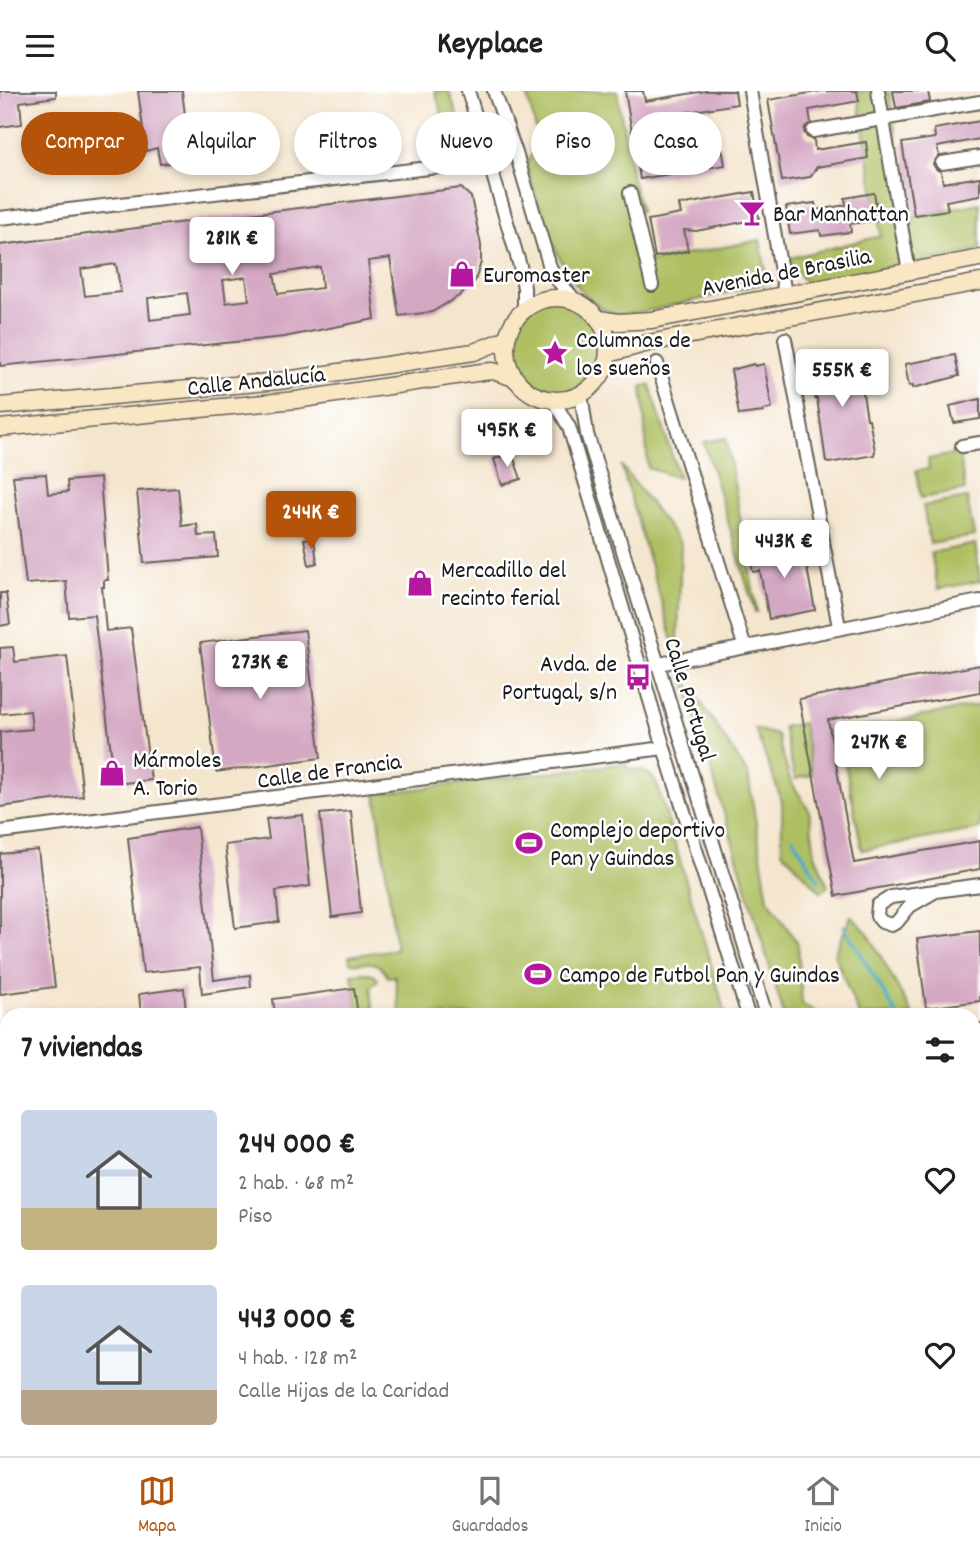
<!DOCTYPE html>
<html lang="es">
<head>
<meta charset="utf-8">
<style>
  :root { --surface:#fff; --page:#f2f2f2; --text:#202124; --muted:#757577; --line:#e0e0e0; --accent:#b45309 }
  body { margin:0; font-family:Dekko,sans-serif; background:var(--page); color:var(--text); height:100vh; display:flex; flex-direction:column; font-size:26px; white-space:nowrap }
  * { box-sizing:border-box; margin:0 }
  p { font-size:23px; color:var(--muted) }
  .icon { flex:none; width:38px; height:38px; fill:none; stroke:currentColor; stroke-width:2; stroke-linecap:round; stroke-linejoin:round }
  .map { position:relative; flex:1; overflow:hidden }
  .panel { position:absolute; left:0px; top:917px; width:980px; height:448px; display:flex; flex-direction:column; background:var(--surface); border-radius:21px 21px 0 0; box-shadow:0 4px 10px #0003 }
  .panel>* { flex:none }
  .banner { position:absolute; left:21px; top:21px; width:938px; height:63px; display:flex; gap:14px }
  .price { position:absolute; translate:-50% -60px; padding:0 16px; border-radius:7px; background:#fff; color:#222; font-size:23px; line-height:46px; filter:drop-shadow(0 2px 4px #0008) }
  .price::after { content:''; position:absolute; left:50%; top:42px; width:21px; height:16px; margin-left:-10px; background:inherit; clip-path:polygon(0 0,100% 0,50% 100%) }
  .price.selected { background:var(--accent); color:#fff }
  ul { padding:0; list-style:none }
  li { display:flex; align-items:center; gap:21px; height:175px; padding:0 21px }
  li span { display:grid; place-items:center; flex:none; width:196px; height:140px; border-radius:7px; color:#555 }
  li>.icon { margin-inline-start:auto }
  span .icon { width:84px; height:84px; fill:#fffc; stroke-width:1 }
  li b { font-size:30px }
  h2 { display:flex; justify-content:space-between; align-items:center; height:84px; padding:0 21px; font-size:30px }
  .tag { padding:0 24px; border-radius:32px; background:var(--surface); box-shadow:0 4px 10px #0003; font-size:24px; line-height:63px }
  .tag.selected { background:var(--accent); color:#fff }
  header { display:flex; justify-content:space-between; align-items:center; height:91px; padding:0 21px; background:var(--surface); font-size:32px; font-weight:800 }
  .menu { display:flex; justify-content:space-around; align-items:center; height:98px; border-top:2px solid var(--line); background:var(--surface); font-size:19px; color:var(--muted) }
  .menu a { display:grid; justify-items:center; gap:4px }
  .menu .selected { color:var(--accent) }
  .map>svg:first-child { display:block }
  .green { fill:#aebf62; stroke:#656e3f; stroke-width:2 }
  .lines { fill:none; stroke-linecap:round; stroke-linejoin:round }
  .stream { stroke:#42acc1; stroke-width:3.5 }
  .building { fill:#d4a7c3; fill-rule:evenodd }
  .street-casing { stroke:#68625a; stroke-width:16 }
  .secondary-casing { stroke:#68625a; stroke-width:19 }
  .street { stroke:#fff; stroke-width:12 }
  .secondary { stroke:#f9e7c3; stroke-width:16 }
  .labels { text-anchor:middle; stroke-width:5; stroke-linejoin:round; paint-order:stroke }
  .poi-label { font-size:24px; fill:#1c1c1c; stroke:#fff; text-anchor:start }
  .street-label { font-size:24px; fill:#1c1c1c; stroke:#fff }
</style>
</head>
<body>
<header><svg class="icon" aria-label="menu" viewBox="0 0 24 24"><path d="M4 6h16M4 12h16M4 18h16"/></svg>Keyplace<svg class="icon" aria-label="search" viewBox="0 0 24 24"><circle cx="10" cy="10" r="6"/><path d="M15 15l6 6"/></svg></header>
<div class="map">
<svg width="980" height="1365" viewBox="0 0 980 1365">
  <rect width="100%" height="100%" fill="#fff"/>
  <filter id="ink" filterUnits="userSpaceOnUse"><feTurbulence type="fractalNoise" baseFrequency=".0143" numOctaves="2"/><feDisplacementMap in="SourceGraphic" scale="14" xChannelSelector="R" yChannelSelector="G"/><feConvolveMatrix kernelMatrix="1 2 1 2 8 2 1 2 1" color-interpolation-filters="sRGB"/></filter>
  <filter id="wash" filterUnits="userSpaceOnUse"><feTurbulence type="fractalNoise" baseFrequency=".00686" numOctaves="4" result="noise"/><feDisplacementMap in="SourceGraphic" scale="28" xChannelSelector="R" yChannelSelector="G"/><feGaussianBlur stdDeviation="1.57" result="paint"/><feColorMatrix in="noise" values="0 0 0 0 0 0 0 0 0 0 0 0 0 0 0 0 0 1.4 0 .05"/><feComposite in="paint" operator="in"/></filter>
  <g filter="url(#wash)">
    <rect width="100%" height="100%" fill="#f4e5cd"/>
    <g class="green">
      <path d="M435,0h14c6,20 20,44 4,60z"/>
      <path d="M526,0h91l15,88 9,32 -12,2 14,50 117,-23 8,43c-24,5 -139,36 -154,31 -54,-21 -72,-100 -88,-149l13,-24z"/>
      <path d="M857,0h32l20,127 71,-15v47l-172,35 -23,-26 96,-23z"/>
      <circle cx="557" cy="258" r="51"/>
      <path d="M650,294l29,93 -31,-10 -6,-82z"/>
      <path d="M726,347l31,174h-2l-51,-170z"/>
      <path d="M959,362l6,37 -44,8 -5,-27 13,-2 -1,-10z"/>
      <path d="M621,374l60,79 -3,96 -5,1z"/>
      <path d="M967,407l7,38 -44,8 -7,-38z"/>
      <path d="M975,453l5,37 -42,8 -7,-36z"/>
      <path d="M683,584l65,99 20,125 30,45 4,60 19,11h-37z"/>
      <path d="M980,614v124l-118,21 -23,-118z"/>
      <path d="M803,632l9,52 -17,4 -12,-52z"/>
      <path d="M755,638l22,6 13,45 19,30 6,44 13,32 -7,6 -39,-41v-50z"/>
      <path d="M626,672l1,6c14,0 23,2 30,15l69,231h-326l-5,-39 -7,1c-12,-21 -19,-12 -38,-14l-1,-7 47,-7 -20,-155z"/>
      <path d="M851,825l17,17 45,82h-54l-25,-61z"/>
      <path d="M369,882l5,2 4,5 -7,7 3,28h-16l-6,-41z"/>
      <path d="M7,1296v62h188l9,7h-204v-51z"/>
    </g>
    <g class="lines">
      <g class="stream">
        <path d="M793,747l26,43"/>
        <path d="M844,835l52,87"/>
        <path d="M973,1062l7,13"/>
        <path d="M235,1358l8,7"/>
      </g>
    </g>
    <g id="blocks">
      <g class="building">
        <path d="M0,0h56v6l-36,5 2,22 -22,3z"/>
        <path d="M138,0h44l9,70 -31,3 -3,-16 -11,3z"/>
        <path d="M625,0h18l2,10 61,-10h29l2,13 -79,13 6,41 58,-10 3,17 -85,14z"/>
        <path d="M822,0h35l2,10 -50,9 2,13 -6,4 -1,5 3,5 7,3 1,10 51,-8 2,16 -51,9 -7,10 -28,4 -14,-81z"/>
        <path d="M893,0h35l2,11 -34,6z"/>
        <path d="M980,30v18l-43,8 2,8 -6,9 3,5 5,3 2,11 37,-6v18l-34,6 2,9 -34,5 -12,-72 33,-5 -1,-9z"/>
        <path d="M461,97l10,9 10,48v17l-6,19 -16,15 -27,16 -33,4 -9,-58 -22,3 7,58 -91,18 -284,29v-121zM116,173l5,28 -36,4 -4,-27zM320,176l2,21 -44,6 -4,-20zM246,186l3,23 -23,3 -3,-23zM187,202l3,22 -40,5 -2,-22z"/>
        <path d="M754,101l5,27 -63,12 -12,-1 4,21 -33,6 -7,-37 33,-6 -2,-9z"/>
        <path d="M874,102l5,27 -29,4 1,8 -30,4 -1,-6 -30,4 -4,-27 29,-4 1,7 30,-5 -1,-7z"/>
        <path d="M855,264l2,1 10,63h2l6,32 -1,4 -45,8 -3,-1 -9,-64 -2,1 -7,-34 4,-1 -2,-2z"/>
        <path d="M955,264l4,21 -46,12v-3l-4,1 -4,-22z"/>
        <path d="M754,273l1,2 9,-2 8,44 -9,2v2l-24,3 -8,-45z"/>
        <path d="M980,308v20l-26,4 -4,-17z"/>
        <path d="M512,362l9,26 -19,6 -8,-26z"/>
        <path d="M46,383l2,20 20,-2 -1,-11 33,-3 8,102h-4v7h-2l4,44 25,-3 20,152 -36,4 -21,-169 -25,2 -3,-36 -40,3 -13,-108z"/>
        <path d="M178,397l4,38 15,-2 1,12 18,-1 2,22 -74,6 -7,-72z"/>
        <path d="M314,447l3,25 -8,2 -5,-26z"/>
        <path d="M802,451l13,68 -46,9 -9,-48 -7,1 -4,-20z"/>
        <path d="M0,502h6l4,31 -10,2z"/>
        <path d="M305,539l16,128 -105,14 -16,-129z"/>
        <path d="M13,556l2,15 52,-6 16,140 -83,11v-75l32,-3 -2,-18 -30,3v-66z"/>
        <path d="M980,574v27l-152,28 26,143 126,-22v28l-144,27 -37,-197z"/>
        <path d="M351,720l10,102 -29,4 -12,-103z"/>
        <path d="M303,724l7,71 -34,5 3,31 -44,6 -10,-83 44,-6 -3,-20z"/>
        <path d="M197,736l17,153 36,-5 1,12 -49,7 -2,-27 -57,6 -15,-135z"/>
        <path d="M38,759l17,137 -55,7v-140z"/>
        <path d="M980,840v70l-54,7 -9,-69z"/>
        <path d="M184,897l2,27h-45l-2,-21z"/>
        <path d="M354,897l4,27h-83l-2,-16z"/>
      </g>
    </g>
  </g>
  <g filter="url(#ink)">
    <use href="#blocks" fill-opacity="0" stroke="#68625a" stroke-width="2"/>
    <g class="lines">
      <g class="street-casing">
        <g id="street">
          <path d="M468,0l52,175 4,22v21"/>
          <path d="M494,0l22,62 33,111 5,12 20,23"/>
          <path d="M750,0l35,203"/>
          <path d="M878,0l31,181"/>
          <path d="M813,40l167,-29"/>
          <path d="M942,72l38,-6"/>
          <path d="M630,102l22,92"/>
          <path d="M0,127l489,-57"/>
          <path d="M785,248l54,288"/>
          <path d="M657,272l87,282"/>
          <path d="M581,303l6,40 179,581"/>
          <path d="M553,309l16,27 95,321 84,267"/>
          <path d="M962,355l18,-3"/>
          <path d="M659,573l321,-63"/>
          <path d="M0,741l664,-84"/>
          <path d="M934,801l-24,14 -13,16 -6,3 -9,-3 -5,-6 1,-11 13,-8 89,-12"/>
          <path d="M973,941l7,-1"/>
          <path d="M973,962l7,-1"/>
          <path d="M0,1077l7,-1"/>
          <path d="M0,1226l7,-19"/>
        </g>
      </g>
      <g class="secondary-casing">
        <g id="secondary">
          <circle cx="557" cy="258" r="51"/>
          <path d="M599,228l19,3 34,-2 328,-62"/>
          <path d="M608,263l40,-11 332,-61"/>
          <path d="M0,315l279,-25 195,-29 32,-13"/>
          <path d="M0,337l296,-28 186,-28 11,-1 21,7"/>
        </g>
      </g>
      <use href="#street" class="street"/>
      <use href="#secondary" class="secondary"/>
    </g>
  </g>
  <defs>
    <g id="bar-bare" transform="scale(2.1)"><path d="M-6-5H6L.8 .8V4.5H3.5V6h-7V4.5H-.8V.8Z" fill="#b5179e" stroke="#fff" stroke-width="2.5" paint-order="stroke"/></g>
    <g id="shop-bare" transform="scale(2.1)"><path d="M-5-2.5h2.3a2.7 3.5 0 0 1 5.4 0H5L5.5 6h-11ZM-1.5-2.5h3a1.5 2.3 0 0 0-3 0Z" fill="#b5179e" stroke="#fff" stroke-width="2.5" paint-order="stroke"/></g>
    <g id="sight-bare" transform="scale(2.1)"><path d="M0-6L1.8-2.2L6-1.7L2.9 1.2L3.7 5.4L0 3.3L-3.7 5.4L-2.9 1.2L-6-1.7L-1.8-2.2Z" fill="#b5179e" stroke="#fff" stroke-width="2.5" paint-order="stroke"/></g>
    <g id="bus-bare" transform="scale(2.1)"><path d="M-5-6H5V4H4V6H2V4H-2V6H-4V4H-5ZM-3.5-4V0h7V-4ZM-3.5 1.2v1.5H-2V1.2ZM2 1.2v1.5H3.5V1.2Z" fill="#b5179e" stroke="#fff" stroke-width="2.5" paint-order="stroke"/></g>
    <g id="stadium-bare" transform="scale(2.1)"><path d="M0-5a6.5 5 0 1 0 0 10a6.5 5 0 1 0 0-10ZM-3.5-1.8h7v3.6h-7Z" fill="#b5179e" stroke="#fff" stroke-width="2.5" paint-order="stroke"/></g>
  </defs>
  <g fill-rule="evenodd">
    <use href="#bar-bare" x="752" y="122"/>
    <use href="#shop-bare" x="462" y="183"/>
    <use href="#sight-bare" x="555" y="262"/>
    <use href="#shop-bare" x="420" y="492"/>
    <use href="#bus-bare" x="638" y="586"/>
    <use href="#shop-bare" x="112" y="682"/>
    <use href="#stadium-bare" x="529" y="752"/>
    <use href="#stadium-bare" x="538" y="883"/>
  </g>
  <g class="labels">
    <g class="poi-label">
      <text x="773" y="130">Bar Manhattan</text>
      <text x="483" y="191">Euromaster</text>
      <text x="576" y="256">Columnas de<tspan x="576" dy="28">los sueños</tspan></text>
      <text x="441" y="486">Mercadillo del<tspan x="441" dy="28">recinto ferial</tspan></text>
      <text x="617" y="580" text-anchor="end">Avda. de<tspan x="617" dy="28">Portugal, s/n</tspan></text>
      <text x="133" y="676">Mármoles<tspan x="133" dy="28">A. Torio</tspan></text>
      <text x="550" y="746">Complejo deportivo<tspan x="550" dy="28">Pan y Guindas</tspan></text>
      <text x="559" y="891">Campo de Futbol Pan y Guindas</text>
    </g>
    <g class="street-label">
      <text transform="translate(786 180) rotate(-11)" y="8">Avenida de Brasilia</text>
      <text transform="translate(256 289) rotate(-6)" y="8">Calle Andalucía</text>
      <text transform="translate(691 608) rotate(73)" y="8">Calle Portugal</text>
      <text transform="translate(329 679) rotate(-8)" y="8">Calle de Francia</text>
    </g>
  </g>
</svg>
<b class="price" style="left:232px;top:186px">281K €</b>
<b class="price" style="left:842px;top:318px">555K €</b>
<b class="price" style="left:507px;top:378px">495K €</b>
<b class="price selected" style="left:311px;top:460px">244K €</b>
<b class="price" style="left:784px;top:489px">443K €</b>
<b class="price" style="left:260px;top:610px">273K €</b>
<b class="price" style="left:879px;top:690px">247K €</b>
<div class="banner">
<a class="tag selected">Comprar</a>
<a class="tag">Alquilar</a>
<a class="tag">Filtros</a>
<a class="tag">Nuevo</a>
<a class="tag">Piso</a>
<a class="tag">Casa</a>
</div>
<section class="panel">
<h2>7 viviendas<svg class="icon" aria-label="filters" viewBox="0 0 24 24"><path d="M4 7h16M4 17h16"/><circle cx="9" cy="7" r="2"/><circle cx="15" cy="17" r="2"/></svg></h2>
<ul>
<li><span style="background:linear-gradient(#c9d6e8 70%,#c2b280 0)"><svg class="icon" aria-label="home" viewBox="0 0 24 24"><path d="M3 11l9-7 9 7M6 9v11h12V9"/></svg></span><div><b>244 000 €</b><p>2 hab. · 68 m²</p><p>Piso</p></div><svg class="icon" aria-label="heart" viewBox="0 0 24 24"><path d="M12 20l-8-8c-3-5 5-10 8-4 3-6 11-1 8 4z"/></svg></li>
<li><span style="background:linear-gradient(#c9d6e8 75%,#b9a48a 0)"><svg class="icon" aria-label="home" viewBox="0 0 24 24"><path d="M3 11l9-7 9 7M6 9v11h12V9"/></svg></span><div><b>443 000 €</b><p>4 hab. · 128 m²</p><p>Calle Hijas de la Caridad</p></div><svg class="icon" aria-label="heart" viewBox="0 0 24 24"><path d="M12 20l-8-8c-3-5 5-10 8-4 3-6 11-1 8 4z"/></svg></li>
</ul>
</section>
</div>
<nav class="menu">
<a class="selected"><svg class="icon" aria-label="map" viewBox="0 0 24 24"><path d="M3 6l6-2 6 2 6-2v14l-6 2-6-2-6 2zM9 4v14M15 6v14"/></svg>Mapa</a>
<a><svg class="icon" aria-label="saved" viewBox="0 0 24 24"><path d="M7 4h10v16l-5-4-5 4z"/></svg>Guardados</a>
<a><svg class="icon" aria-label="home" viewBox="0 0 24 24"><path d="M3 11l9-7 9 7M6 9v11h12V9"/></svg>Inicio</a>
</nav>
</body>
</html>
